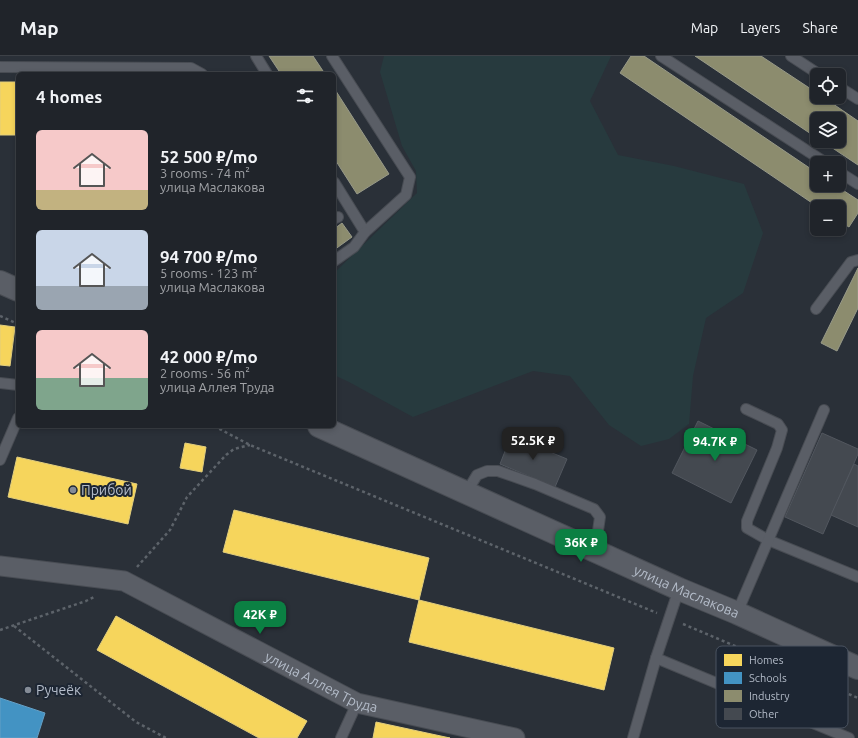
<!DOCTYPE html>
<html lang="en">
<head>
<meta charset="utf-8">
<style>
  :root { --surface:#20242a; --page:#282c32; --text:#f1f3f6; --muted:#a2a4a8; --line:#3d4147; --accent:#0b8043 }
  body { margin:0; font-family:Ubuntu,sans-serif; background:var(--page); color:var(--text); height:100vh; display:flex; flex-direction:column; font-size:15px; white-space:nowrap }
  * { box-sizing:border-box; margin:0 }
  p { font-size:13px; color:var(--muted) }
  .icon { flex:none; width:22px; height:22px; fill:none; stroke:currentColor; stroke-width:2; stroke-linecap:round; stroke-linejoin:round }
  .map { position:relative; flex:1; overflow:hidden }
  .details { position:absolute; left:16px; top:16px; width:320px; height:356px; display:flex; flex-direction:column; background:var(--surface); border-radius:6px; box-shadow:0 2px 6px #0003,0 0 0 1px var(--line) }
  .details>* { flex:none }
  .fabs { position:absolute; left:810px; top:12px; display:grid; gap:8px }
  .fabs a { display:grid; place-items:center; width:36px; height:36px; border-radius:6px; background:var(--surface); box-shadow:0 2px 6px #0003,0 0 0 1px var(--line); font-size:20px }
  .price { position:absolute; translate:-50% -34px; padding:0 9px; border-radius:8px; background:var(--accent); color:#fff; font-size:13px; line-height:26px; filter:drop-shadow(0 1px 2px #0008) }
  .price::after { content:''; position:absolute; left:50%; top:24px; width:12px; height:9px; margin-left:-6px; background:inherit; clip-path:polygon(0 0,100% 0,50% 100%) }
  .price.selected { background:#222; color:#fff }
  ul { padding:0; list-style:none }
  li { display:flex; align-items:center; gap:12px; height:100px; padding:0 20px }
  li span { display:grid; place-items:center; flex:none; width:112px; height:80px; border-radius:6px; color:#555 }
  li>.icon { margin-inline-start:auto }
  span .icon { width:48px; height:48px; fill:#fffc; stroke-width:1 }
  li b { font-size:17px }
  h2 { display:flex; justify-content:space-between; align-items:center; height:48px; padding:0 20px; font-size:17px }
  header { display:flex; align-items:center; gap:24px; box-sizing:border-box; height:56px; padding:0 20px; background:var(--surface); border-bottom:1px solid var(--line) }
  header strong { font-size:19px }
  nav { display:flex; gap:22px; margin-inline-start:auto; font-size:14px }
  .map>svg:first-child { display:block }
  .green { fill:#273a3e }
  .homes { fill:#f6d55c; stroke:#e2ce7d }
  .schools { fill:#4393c3; stroke:#659fc5 }
  .industry { fill:#8c8c6e; stroke:#989a89 }
  .building { fill:#444950; stroke:#52575f }
  .lines { fill:none; stroke-linecap:round; stroke-linejoin:round }
  .service-casing { stroke:#484c53; stroke-width:12 }
  .minor-casing { stroke:#484c53; stroke-width:21 }
  .tertiary-casing { stroke:#484c53; stroke-width:24 }
  .path { stroke:#5d636a; stroke-width:2.5; stroke-dasharray:3 3; stroke-linecap:butt }
  .service { stroke:#5a5e66; stroke-width:10 }
  .minor { stroke:#5a5e66; stroke-width:19 }
  .tertiary { stroke:#5a5e66; stroke-width:22 }
  .poi-dot { fill:#848b96; stroke:#1d2633; stroke-width:1.5 }
  .labels { text-anchor:middle; stroke-width:4; stroke-linejoin:round; paint-order:stroke }
  .poi-label { font-size:14px; fill:#b4bcc9; stroke:#1d2633; text-anchor:start }
  .street-label { font-size:14px; fill:#b4bcc9; stroke:#1d2633 }
  .key { fill:#1d2633; stroke:#4a5360; stroke-width:1 }
  .key-label { font-size:11px; fill:#b4bcc9 }
</style>
</head>
<body>
<header>
<strong>Map</strong>
<nav><a>Map</a><a>Layers</a><a>Share</a></nav>
</header>
<div class="map">
<svg width="858" height="682" viewBox="0 0 858 682">
  <rect width="100%" height="100%" fill="#2a3038"/>
  <path class="green" d="M384,0h227l-21,45 28,54 56,11 70,18 19,49 -20,60 -37,25 -13,58 -4,48 -20,15 -28,7 -32,-21 -39,-49 -37,-5 -120,46 -64,-35 -15,-7v-102l83,-80 -1,-22 -14,-25 -22,-74z"/>
  <g class="homes">
    <rect x="0" y="26" width="18" height="53"/>
    <path d="M0,269l15,2 -5,39 -10,-1z"/>
    <path d="M185,387l21,4 -4,25 -22,-4z"/>
    <path d="M17,401l120,27 -9,40 -120,-27z"/>
    <path d="M234,454l195,48 -10,42 -196,-48z"/>
    <path d="M419,544l195,48 -10,42 -195,-48z"/>
    <path d="M116,560l191,105 -10,17h-38l-162,-88z"/>
    <path d="M376,666l74,16h-77z"/>
  </g>
  <path class="schools" d="M0,642l45,15 -8,25h-37z"/>
  <g class="industry">
    <path d="M269,0h44l12,18h-44z"/>
    <path d="M631,0h13l173,117v12h18l23,15v13l-9,14 -10,-6v-14h-21l-198,-134z"/>
    <path d="M695,0h66l56,37v4h6l35,24v44l-36,-24h17v-22h-22v19z"/>
    <path d="M334,32l55,86 -32,20 -23,-36z"/>
    <path d="M342,167l10,14 -18,13v-21z"/>
    <path d="M858,212v40l-21,43 -16,-8z"/>
  </g>
  <g class="building">
    <path d="M698,365l59,29 -26,53 -59,-30z"/>
    <path d="M822,377l36,16v5l-35,80 -38,-17z"/>
    <path d="M511,380l56,23 -12,28 -55,-23z"/>
    <path d="M854,408l4,2v61l-27,-12z"/>
  </g>
  <g class="lines">
    <g class="service-casing">
      <g id="service">
        <path d="M256,0l11,18"/>
        <path d="M332,0l78,121 -4,18 -41,37 -31,-50"/>
        <path d="M661,0l165,107"/>
        <path d="M791,0l29,19"/>
        <path d="M0,11l191,1 11,6"/>
        <path d="M839,31l19,12"/>
        <path d="M839,116l19,12"/>
        <path d="M334,163l4,-2"/>
        <path d="M334,205l20,-14 11,-15"/>
        <path d="M816,253l35,-47 7,-2"/>
        <path d="M0,327l18,2"/>
        <path d="M746,353l32,15 4,6 -5,18 -30,73v7l21,12 90,37"/>
        <path d="M0,404l18,-42"/>
        <path d="M466,437l11,-18 10,-4h11l37,13 59,25 6,8 -5,34"/>
        <path d="M737,557l87,-203"/>
        <path d="M656,602l193,80"/>
        <path d="M341,682l16,-35"/>
        <path d="M633,682l23,-80 23,-69"/>
      </g>
    </g>
    <g class="minor-casing">
      <g id="minor">
        <path id="s1" d="M0,510l124,15 233,122 158,35"/>
      </g>
    </g>
    <g class="tertiary-casing">
      <g id="tertiary">
        <path d="M0,226l18,8"/>
        <path id="s2" d="M319,370l360,163 58,24 121,55"/>
      </g>
    </g>
    <g class="path">
      <path d="M0,260l18,8"/>
      <path d="M214,370l36,19 407,168"/>
      <path d="M137,511l33,-37 17,-33 39,-42 8,-6 16,-4"/>
      <path d="M683,568l175,74"/>
      <path d="M14,570l122,96 30,16"/>
      <path d="M0,574l86,-29 8,-4"/>
    </g>
    <use href="#service" class="service"/>
    <use href="#minor" class="minor"/>
    <use href="#tertiary" class="tertiary"/>
  </g>
  <g class="poi-dot">
    <circle cx="73" cy="434" r="4"/>
    <circle cx="28" cy="634" r="4"/>
  </g>
  <g class="labels">
    <g class="poi-label">
      <text x="81" y="439">Прибой</text>
      <text x="36" y="639">Ручеёк</text>
    </g>
    <g class="street-label">
      <text dy="5" stroke="none"><textPath href="#s2" startOffset="403">улица Маслакова</textPath></text>
      <text dy="5" stroke="none"><textPath href="#s1" startOffset="347">улица Аллея Труда</textPath></text>
    </g>
  </g>
  <rect x="716" y="590" width="132" height="82" rx="6" class="key"/>
  <rect x="724" y="598" width="18" height="12" fill="#f6d55c"/>
  <rect x="724" y="616" width="18" height="12" fill="#4393c3"/>
  <rect x="724" y="634" width="18" height="12" fill="#8c8c6e"/>
  <rect x="724" y="652" width="18" height="12" fill="#444950"/>
  <g class="key-label">
    <text x="749" y="608">Homes</text>
    <text x="749" y="626">Schools</text>
    <text x="749" y="644">Industry</text>
    <text x="749" y="662">Other</text>
  </g>
</svg>
<div class="fabs">
<a><svg class="icon" aria-label="locate" viewBox="0 0 24 24"><circle cx="12" cy="12" r="6"/><path d="M12 2v4M12 18v4M2 12h4M18 12h4"/></svg></a>
<a><svg class="icon" aria-label="layers" viewBox="0 0 24 24"><path d="M12 4l9 5-9 5-9-5zM3 14l9 5 9-5"/></svg></a>
<a>+</a>
<a>−</a>
</div>
<b class="price selected" style="left:533px;top:405px">52.5K ₽</b>
<b class="price" style="left:715px;top:406px">94.7K ₽</b>
<b class="price" style="left:581px;top:507px">36K ₽</b>
<b class="price" style="left:260px;top:579px">42K ₽</b>
<section class="details">
<h2>4 homes<svg class="icon" aria-label="filters" viewBox="0 0 24 24"><path d="M4 7h16M4 17h16"/><circle cx="9" cy="7" r="2"/><circle cx="15" cy="17" r="2"/></svg></h2>
<ul>
<li><span style="background:linear-gradient(#f6c9c9 75%,#c2b280 0)"><svg class="icon" aria-label="home" viewBox="0 0 24 24"><path d="M3 11l9-7 9 7M6 9v11h12V9"/></svg></span><div><b>52 500 ₽/mo</b><p>3 rooms · 74 m²</p><p>улица Маслакова</p></div></li>
<li><span style="background:linear-gradient(#c9d6e8 70%,#9aa5b1 0)"><svg class="icon" aria-label="home" viewBox="0 0 24 24"><path d="M3 11l9-7 9 7M6 9v11h12V9"/></svg></span><div><b>94 700 ₽/mo</b><p>5 rooms · 123 m²</p><p>улица Маслакова</p></div></li>
<li><span style="background:linear-gradient(#f6c9c9 60%,#7fa58c 0)"><svg class="icon" aria-label="home" viewBox="0 0 24 24"><path d="M3 11l9-7 9 7M6 9v11h12V9"/></svg></span><div><b>42 000 ₽/mo</b><p>2 rooms · 56 m²</p><p>улица Аллея Труда</p></div></li>
</ul>
</section>
</div>
</body>
</html>
